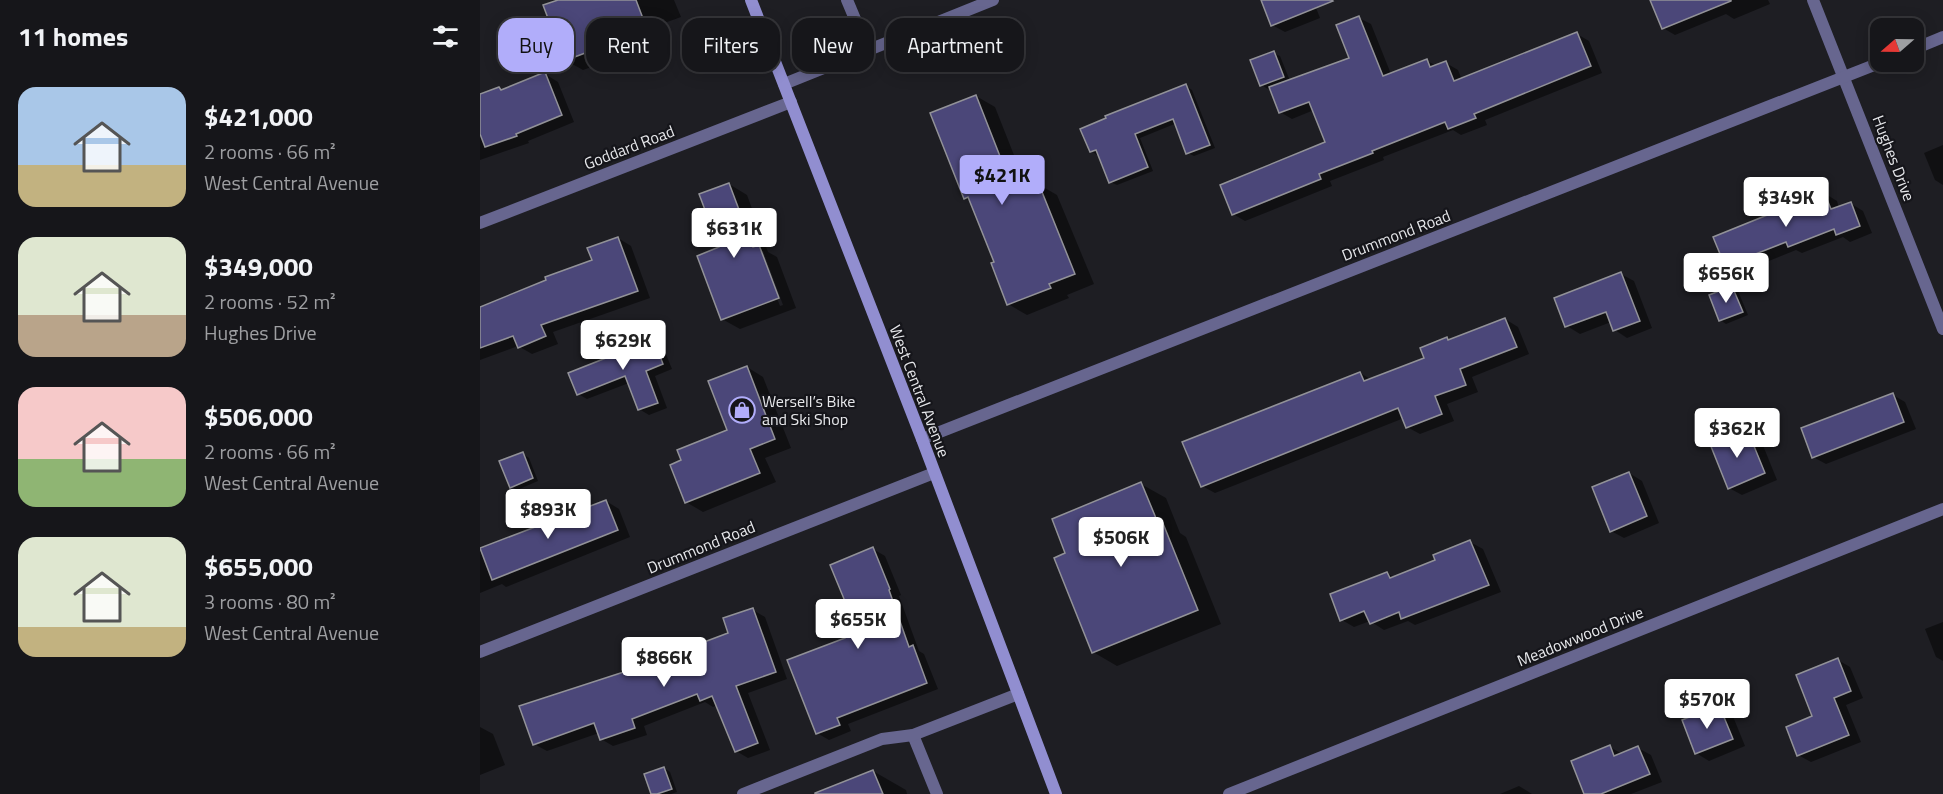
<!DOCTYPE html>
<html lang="en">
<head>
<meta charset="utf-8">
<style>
  :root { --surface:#16161a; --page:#232327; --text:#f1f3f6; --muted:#9e9fa2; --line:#353539; --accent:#b1adfa }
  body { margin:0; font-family:"Titillium Web",sans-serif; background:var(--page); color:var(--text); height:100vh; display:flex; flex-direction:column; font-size:22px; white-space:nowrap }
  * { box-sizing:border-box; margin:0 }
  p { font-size:20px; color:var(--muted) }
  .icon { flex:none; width:33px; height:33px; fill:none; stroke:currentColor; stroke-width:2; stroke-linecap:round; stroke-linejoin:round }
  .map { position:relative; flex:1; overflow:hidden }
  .panel { display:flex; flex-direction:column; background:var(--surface); width:480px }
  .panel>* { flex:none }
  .top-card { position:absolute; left:18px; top:18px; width:570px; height:54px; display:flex; gap:12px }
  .needle { width:39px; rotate:250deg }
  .controls { position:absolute; left:1390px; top:18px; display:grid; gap:12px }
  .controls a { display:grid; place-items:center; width:54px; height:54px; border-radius:12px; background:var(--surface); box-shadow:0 3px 15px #0003,0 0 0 2px var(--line); font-size:30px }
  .price { position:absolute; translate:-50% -51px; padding:0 14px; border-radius:6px; background:#fff; color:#222; font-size:20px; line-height:39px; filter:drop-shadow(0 2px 3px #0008) }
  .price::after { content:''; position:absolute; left:50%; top:36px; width:18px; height:14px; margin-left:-9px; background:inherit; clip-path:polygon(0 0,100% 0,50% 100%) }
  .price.active { background:var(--accent); color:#111 }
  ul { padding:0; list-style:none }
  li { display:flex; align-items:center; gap:18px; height:150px; padding:0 18px }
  li span { display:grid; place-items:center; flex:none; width:168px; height:120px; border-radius:18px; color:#555 }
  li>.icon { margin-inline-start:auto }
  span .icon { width:72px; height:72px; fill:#fffc; stroke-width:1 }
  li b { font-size:26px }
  h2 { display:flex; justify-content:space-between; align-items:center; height:72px; padding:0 18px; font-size:26px }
  .pill { padding:0 21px; border-radius:18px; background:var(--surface); box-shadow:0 3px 15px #0003,0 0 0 2px var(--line); font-size:21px; line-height:54px }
  .pill.active { background:var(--accent); color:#111 }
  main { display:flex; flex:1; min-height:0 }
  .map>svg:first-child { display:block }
  .shadow { fill:#0007; fill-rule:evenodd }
  .building { fill:#4b4779; stroke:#929298; stroke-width:1.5 }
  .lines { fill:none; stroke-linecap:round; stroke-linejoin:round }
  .service { stroke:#67668f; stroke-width:12 }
  .minor { stroke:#67668f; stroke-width:12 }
  .secondary { stroke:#918ed0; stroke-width:12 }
  .labels { text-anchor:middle; stroke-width:4.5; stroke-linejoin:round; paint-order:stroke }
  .street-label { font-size:16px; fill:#e7e8eb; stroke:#15151a }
  .poi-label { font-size:16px; fill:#e7e8eb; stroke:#15151a; text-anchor:start }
</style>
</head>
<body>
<main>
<section class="panel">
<h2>11 homes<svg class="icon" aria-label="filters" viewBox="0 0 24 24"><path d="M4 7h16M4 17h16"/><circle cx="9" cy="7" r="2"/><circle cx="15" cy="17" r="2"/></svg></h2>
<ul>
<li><span style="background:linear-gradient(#a9c7e8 65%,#c2b280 0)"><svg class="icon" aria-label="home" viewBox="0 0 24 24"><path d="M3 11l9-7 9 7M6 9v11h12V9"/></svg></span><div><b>$421,000</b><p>2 rooms · 66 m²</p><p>West Central Avenue</p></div></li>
<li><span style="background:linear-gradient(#dfe7d0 65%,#b9a48a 0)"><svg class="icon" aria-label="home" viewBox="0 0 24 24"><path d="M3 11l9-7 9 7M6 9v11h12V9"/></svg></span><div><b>$349,000</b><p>2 rooms · 52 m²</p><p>Hughes Drive</p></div></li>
<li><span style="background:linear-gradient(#f6c9c9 60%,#8fb573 0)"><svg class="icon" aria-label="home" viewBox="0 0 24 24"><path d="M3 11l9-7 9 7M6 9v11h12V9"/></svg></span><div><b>$506,000</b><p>2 rooms · 66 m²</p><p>West Central Avenue</p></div></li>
<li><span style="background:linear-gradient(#dfe7d0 75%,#c2b280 0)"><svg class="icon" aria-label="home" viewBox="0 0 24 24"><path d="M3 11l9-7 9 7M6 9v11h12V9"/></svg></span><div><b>$655,000</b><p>3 rooms · 80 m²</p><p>West Central Avenue</p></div></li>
</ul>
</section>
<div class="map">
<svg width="1463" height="794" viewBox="0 0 1463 794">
  <rect width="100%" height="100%" fill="#1e1e23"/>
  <g class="shadow">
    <path d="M83,0h111l7,17 -22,8 8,22 -36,13 -8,-4 -40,14 -18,-10z"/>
    <path d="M782,0h51l7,18 -35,14 -13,-7z"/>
    <path d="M1172,0h116l2,4 -36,15 -8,-5 -51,21 -12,-7z"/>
    <path d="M879,18l12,6 20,50 36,-13 10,5 9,-3 12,7 4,10 115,-46 12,7 13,32 -117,47 2,5 -26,10 -8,-5 -70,27 1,3 -54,21 2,5 -87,35 -12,-7 94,-71 -13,-33 -22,9 -12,-7 -10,-25 -2,2 -7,-4 12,-32 7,3 10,25 61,-22z"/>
    <path d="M65,74l13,8 16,40 -46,19 1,2 -49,17v-65l19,-7 5,3z"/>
    <path d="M706,86l6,4 23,58 -21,8 -6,-3 -11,-30 -37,15 13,33 -36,14 -7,-3 -11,-28 -2,1 -6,-4z"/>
    <path d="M496,96l19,11 32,81 11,-4 19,11 37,89 -27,11 2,3 -42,17 -19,-11 -12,-41 -25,-61 -6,-4z"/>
    <path d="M1463,145v40l-8,-5 -11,-27z"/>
    <path d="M249,184l18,11 21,57 9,5 19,51 -56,21 -18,-10 -1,-71zM279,251h4l20,54 -3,1z"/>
    <path d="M1344,193l13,8 2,6 11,-4 13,8 9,22 -22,9 -7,-5 -41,16 -6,-3 -57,23 -13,-8z"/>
    <path d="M138,238l13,8 19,52 -97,34 5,12 -26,10 -14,-8 -38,14v-54l3,2 111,-47z"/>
    <path d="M1141,274l13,7 18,47 -25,10 -12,-8 -4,-8 -31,12 -13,-8z"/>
    <path d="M1252,288l6,3 10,24 -22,9 -6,-4z"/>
    <path d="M1025,319l13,8 11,27 -57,23 6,15 -31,12 7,17 -34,13 -13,-7 -3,-9 -189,75 -13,-7 158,-113 12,7 54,-22 21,-19 3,2z"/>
    <path d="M172,337l9,5 11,27 -17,7 12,32 -18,7 -10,-6 -10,-26 -42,16 -9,-5 40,-39z"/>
    <path d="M267,367l16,10 28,71 -26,10 11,24 -73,30 -17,-10 43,-72z"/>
    <path d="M1413,395l12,7 11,27 -90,35 -13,-7z"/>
    <path d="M1267,430l13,8 17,42 -35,15 -13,-7z"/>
    <path d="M43,454l6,4 9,23 -21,9 -6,-4z"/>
    <path d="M1149,473l13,8 17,42 -35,15 -13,-7z"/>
    <path d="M661,484l25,14 14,35 6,4 35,87 -104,42 -24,-14 -26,-98z"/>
    <path d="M126,501l13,8 11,28 -124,50 -4,-3 -22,9v-44z"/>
    <path d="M990,542l13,7 18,43 -86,33 -7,-4 -24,9 -14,-9 -16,6 -12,-7 45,-47 7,4 43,-16z"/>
    <path d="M393,549l12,7 16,39 -2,1 20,55 5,3 14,35 -90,35 3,7 -22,9 -12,-7z"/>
    <path d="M273,610l12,7 22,62 -39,14 22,57 -22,8 -12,-7 -18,-46 -5,2 -8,-5 -61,24 3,9 -34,11 -12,-7 -2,-6 -52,18 -13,-7 101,-74 31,-15 4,2 60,-23z"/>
    <path d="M1463,622v39l-7,-4 -11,-28z"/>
    <path d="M1358,660l12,7 13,31 -17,7 15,37 -50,20 -13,-7z"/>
    <path d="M1239,707l13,7 13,32 -36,15 -13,-8z"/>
    <path d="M0,727l13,7 12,31 -25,10z"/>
    <path d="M1130,747l12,7 16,-6 13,7 11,27 -31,12h-45z"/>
    <path d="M184,768l6,4 7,20 -6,2h-18z"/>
    <path d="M393,771l33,19 1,4h-91z"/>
    <path d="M1039,786l13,8h-32z"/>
  </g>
  <g class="building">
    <path d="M78,0h78l14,37 -38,14 -3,-7 -45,17 -21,-56z"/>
    <path d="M781,0h71l1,1 -62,25z"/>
    <path d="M1170,0h81v1l-69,28z"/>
    <path d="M879,16l24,60 44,-17 3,8 16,-6 8,20 123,-49 14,34 -117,48 2,4 -28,11 -3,-7 -73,29 1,2 -54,21 2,5 -89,36 -12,-30 105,-43 -16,-40 -30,11 -10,-26 80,-29 -13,-33z"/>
    <path d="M794,51l10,26 -24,9 -10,-26z"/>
    <path d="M65,72l17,43 -46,19 1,2 -32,11 -5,-13v-40l19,-7 2,3z"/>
    <path d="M706,84l24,61 -24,9 -13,-35 -38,15 13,33 -39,16 -13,-33 -6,2 -10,-23 26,-11 -1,-2z"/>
    <path d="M496,95l38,97 24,-10 37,92 -26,10 2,4 -44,17 -16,-42 3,-1 -26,-65 -4,2 -34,-86z"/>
    <path d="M249,183l24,64 6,-2 20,53 -58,22 -24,-64 22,-9 -20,-53z"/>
    <path d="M1344,192l7,17 20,-7 9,24 -24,9 -2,-6 -46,18 -2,-5 -61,24 -12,-29z"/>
    <path d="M138,237l20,54 -97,34 5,11 -28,12 -5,-12 -33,12v-41l66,-27 -1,-3 47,-17 -5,-12z"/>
    <path d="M1141,272l19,49 -27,10 -7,-19 -41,15 -11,-29z"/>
    <path d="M1252,286l11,26 -24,9 -10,-26z"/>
    <path d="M1025,318l12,29 -57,22 6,16 -31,11 7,18 -36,14 -8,-20 -197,79 -19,-45 178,-70 4,9 60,-23 -4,-10 27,-11 1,3z"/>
    <path d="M172,335l11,29 -17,7 12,32 -20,7 -13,-34 -48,19 -9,-22 48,-19 -2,-4z"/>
    <path d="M267,366l28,73 -25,10 10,24 -75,30 -15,-38 11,-5 -4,-10 50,-20 -19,-49z"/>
    <path d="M1413,393l11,29 -92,36 -11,-30z"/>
    <path d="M1267,429l18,44 -37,16 -18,-45z"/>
    <path d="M43,452l10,26 -23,10 -11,-27z"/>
    <path d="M1149,472l18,44 -37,16 -18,-45z"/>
    <path d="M661,482l17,41 4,-2 36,89 -106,43 -38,-95 11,-5 -13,-34z"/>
    <path d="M126,500l12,30 -126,50 -12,-32z"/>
    <path d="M990,540l19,45 -88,34 -2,-7 -29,12 -6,-13 -24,10 -10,-27 57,-22 3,6 45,-18 -2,-5z"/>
    <path d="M393,547l17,42 -1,1 20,57 4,-2 14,38 -90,35 3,7 -24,9 -29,-74 58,-22 -8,-23 12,-4 -19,-46z"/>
    <path d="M273,608l23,64 -40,14 22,57 -23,9 -23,-56 -12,5 -3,-7 -65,25 3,9 -35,12 -6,-17 -61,22 -14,-39 114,-37 -1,-3 34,-13 1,3 61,-23 -5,-15z"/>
    <path d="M1358,658l13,33 -17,7 15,37 -52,21 -11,-29 26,-11 -16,-41z"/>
    <path d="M1239,705l14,34 -38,15 -13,-34z"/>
    <path d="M1130,745l4,11 24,-10 12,28 -49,20h-17l-13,-33z"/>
    <path d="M184,767l8,22 -15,5h-6l-7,-20z"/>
    <path d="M393,770l10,24h-68v-1z"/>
  </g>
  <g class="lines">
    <g class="service">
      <path d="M367,0l21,50"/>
      <path d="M433,735l24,59"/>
      <path d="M263,794l139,-55 31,-4 105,-41"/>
    </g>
    <g class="minor">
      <path d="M1333,0l130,329"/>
      <path d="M1434,49l29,-12"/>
      <path d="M304,84l209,-84"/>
      <path d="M0,223l311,-121"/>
      <path d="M442,439l960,-377"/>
      <path d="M0,652l454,-179"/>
      <path d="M749,794l714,-285"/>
    </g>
    <path class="secondary" d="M271,0l171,439 134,355"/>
  </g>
  <defs>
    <g id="shop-ring" transform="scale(1.35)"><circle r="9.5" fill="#15151a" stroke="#b1adfa" stroke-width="1.5"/><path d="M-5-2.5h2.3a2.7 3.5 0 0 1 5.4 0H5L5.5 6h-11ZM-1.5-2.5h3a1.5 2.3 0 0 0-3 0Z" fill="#b1adfa"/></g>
  </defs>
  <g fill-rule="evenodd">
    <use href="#shop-ring" x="262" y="410"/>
  </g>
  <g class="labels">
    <g class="street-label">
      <text transform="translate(149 147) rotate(-21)" y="6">Goddard Road</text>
      <text transform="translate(1414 158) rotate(69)" y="6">Hughes Drive</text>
      <text transform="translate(916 235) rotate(-21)" y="6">Drummond Road</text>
      <text transform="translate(440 391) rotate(69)" y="6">West Central Avenue</text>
      <text transform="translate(221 547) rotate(-22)" y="6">Drummond Road</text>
      <text transform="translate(1100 636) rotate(-22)" y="6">Meadowwood Drive</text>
    </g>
    <g class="poi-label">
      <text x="282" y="407">Wersell’s Bike<tspan x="282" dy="18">and Ski Shop</tspan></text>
    </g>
  </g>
</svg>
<div class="controls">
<a><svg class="needle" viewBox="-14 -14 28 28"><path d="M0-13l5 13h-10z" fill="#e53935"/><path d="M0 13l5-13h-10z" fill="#9e9fa2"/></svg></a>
</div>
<b class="price active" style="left:522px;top:206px">$421K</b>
<b class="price" style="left:1306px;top:228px">$349K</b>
<b class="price" style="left:254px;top:259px">$631K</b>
<b class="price" style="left:1246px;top:304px">$656K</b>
<b class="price" style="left:143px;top:371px">$629K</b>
<b class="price" style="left:1257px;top:459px">$362K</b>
<b class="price" style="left:68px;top:540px">$893K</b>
<b class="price" style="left:641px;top:568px">$506K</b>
<b class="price" style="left:378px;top:650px">$655K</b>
<b class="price" style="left:184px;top:688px">$866K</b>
<b class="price" style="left:1227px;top:730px">$570K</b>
<div class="top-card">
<a class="pill active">Buy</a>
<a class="pill">Rent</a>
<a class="pill">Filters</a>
<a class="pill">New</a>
<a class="pill">Apartment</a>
</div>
</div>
</main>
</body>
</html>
